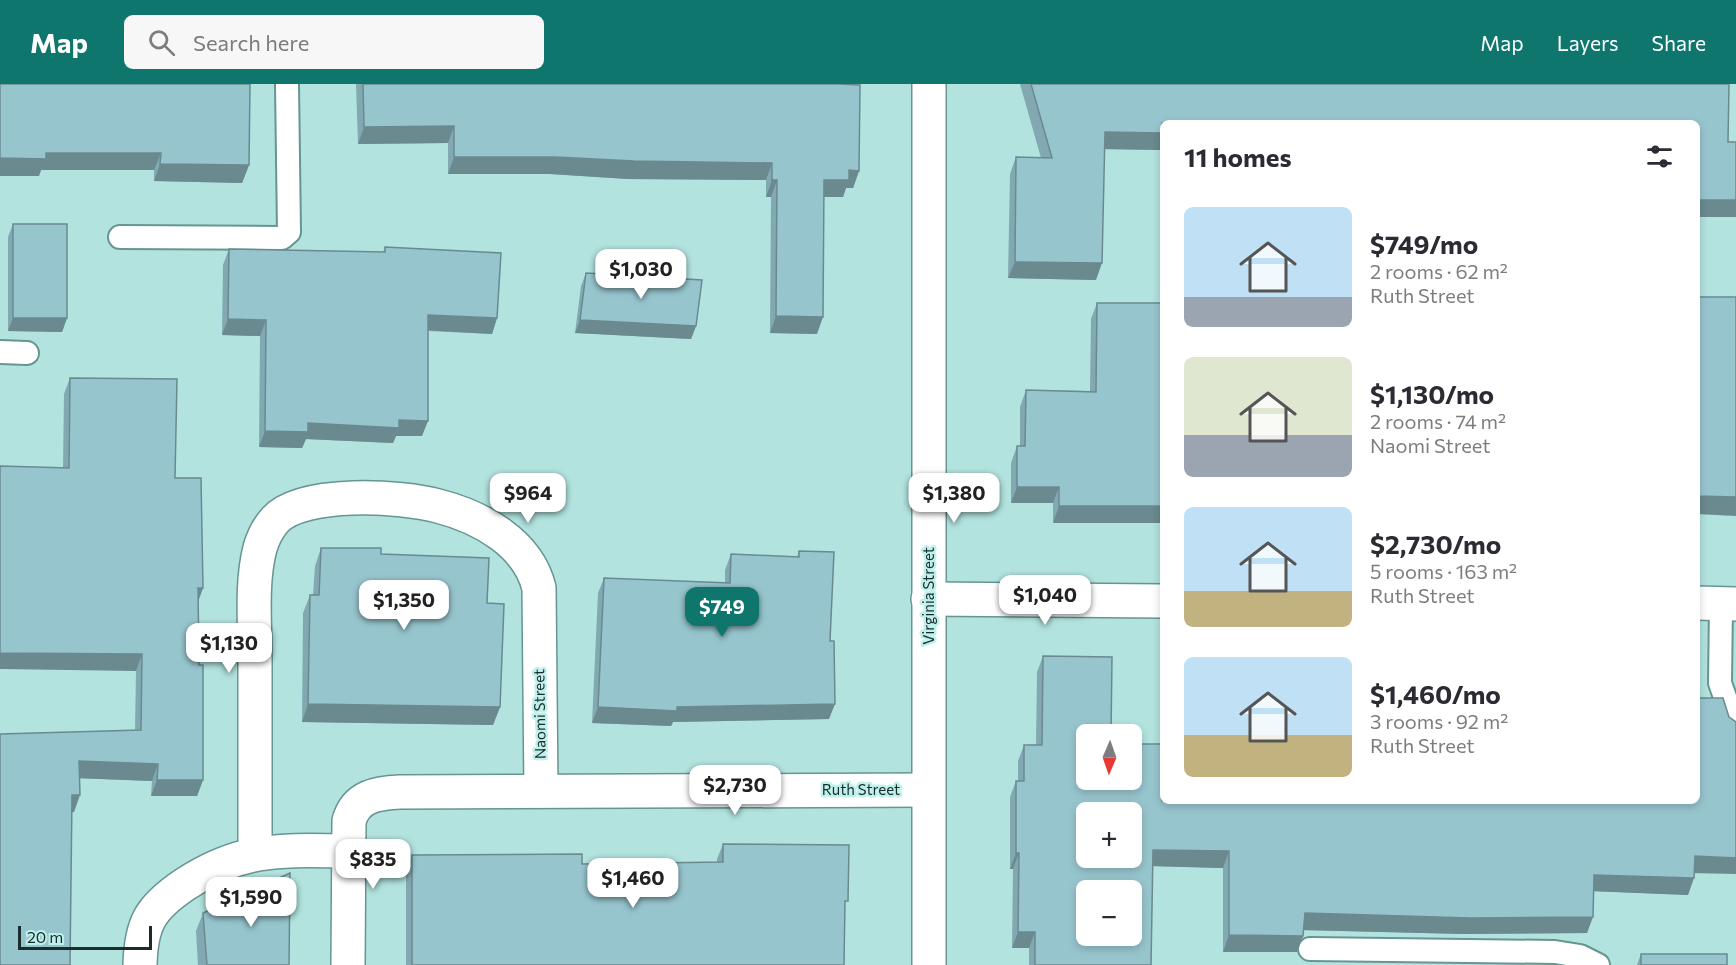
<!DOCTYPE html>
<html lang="en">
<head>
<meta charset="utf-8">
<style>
  :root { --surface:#fff; --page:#f7f7f7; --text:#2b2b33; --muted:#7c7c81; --accent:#0f766e }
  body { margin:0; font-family:Commissioner,sans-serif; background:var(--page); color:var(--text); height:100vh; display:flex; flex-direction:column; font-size:22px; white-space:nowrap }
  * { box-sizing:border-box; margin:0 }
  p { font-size:20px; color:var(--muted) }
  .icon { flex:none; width:33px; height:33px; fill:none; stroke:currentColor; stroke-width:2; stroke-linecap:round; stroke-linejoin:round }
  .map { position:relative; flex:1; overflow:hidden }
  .details { position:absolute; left:1160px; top:36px; width:540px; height:684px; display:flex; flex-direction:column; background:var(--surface); border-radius:9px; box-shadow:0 3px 9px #0003 }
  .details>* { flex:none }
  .needle { width:39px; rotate:182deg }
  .fabs { position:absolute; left:1076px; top:640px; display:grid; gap:12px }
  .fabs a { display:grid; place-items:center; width:66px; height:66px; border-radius:9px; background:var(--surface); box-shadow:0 3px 9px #0003; font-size:30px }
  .scale { position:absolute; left:18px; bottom:15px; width:134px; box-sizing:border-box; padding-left:6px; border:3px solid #192d2b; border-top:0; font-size:16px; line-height:21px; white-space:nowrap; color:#192d2b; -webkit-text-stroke:4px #bff0ec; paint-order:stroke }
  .price { position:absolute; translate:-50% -51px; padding:0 14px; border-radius:12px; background:#fff; color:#222; font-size:20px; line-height:39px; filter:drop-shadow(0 2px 3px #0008) }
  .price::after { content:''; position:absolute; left:50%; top:36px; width:18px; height:14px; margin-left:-9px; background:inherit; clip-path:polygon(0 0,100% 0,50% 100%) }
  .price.on { background:var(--accent); color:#fff }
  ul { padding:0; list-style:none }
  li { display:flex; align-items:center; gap:18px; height:150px; padding:0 24px }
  li span { display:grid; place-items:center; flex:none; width:168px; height:120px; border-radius:9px; color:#555 }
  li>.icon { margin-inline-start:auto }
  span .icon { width:72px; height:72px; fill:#fffc; stroke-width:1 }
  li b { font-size:26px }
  h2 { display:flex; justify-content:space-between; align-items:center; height:72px; padding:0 24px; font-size:26px }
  header { display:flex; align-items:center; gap:36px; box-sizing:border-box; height:84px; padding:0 30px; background:var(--accent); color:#fff }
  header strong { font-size:28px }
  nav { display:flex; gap:33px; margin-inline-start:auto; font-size:21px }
  .search { width:420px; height:54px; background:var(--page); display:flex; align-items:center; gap:15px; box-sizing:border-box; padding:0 21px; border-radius:9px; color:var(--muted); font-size:22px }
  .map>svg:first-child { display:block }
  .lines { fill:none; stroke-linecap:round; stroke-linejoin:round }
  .lane-casing { stroke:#669592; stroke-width:26 }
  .street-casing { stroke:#669592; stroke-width:36 }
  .lane { stroke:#fff; stroke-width:22 }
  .street { stroke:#fff; stroke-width:33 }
  .wall { fill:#82a9b1 }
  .shaded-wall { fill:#6a8a90 }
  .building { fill:#97c5ce; stroke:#6a8a90; stroke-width:1.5; fill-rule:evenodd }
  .labels { text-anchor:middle; stroke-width:5; stroke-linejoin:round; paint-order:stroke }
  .street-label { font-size:15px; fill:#192d2b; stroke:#bff0ec }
</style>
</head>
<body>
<header>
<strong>Map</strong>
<div class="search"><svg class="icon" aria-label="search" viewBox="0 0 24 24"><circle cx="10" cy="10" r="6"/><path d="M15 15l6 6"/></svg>Search here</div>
<nav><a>Map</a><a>Layers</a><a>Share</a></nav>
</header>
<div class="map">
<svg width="1736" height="881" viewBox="0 0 1736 881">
  <rect width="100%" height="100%" fill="#b2e3df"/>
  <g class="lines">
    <g class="lane-casing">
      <g id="lane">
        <path d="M120,153l162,1 7,-6 -2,-148"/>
        <path d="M0,268l27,1"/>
        <path d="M1721,520l-1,79 16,45"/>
        <path d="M1310,865l245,3 25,4 18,9"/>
      </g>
    </g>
    <g class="street-casing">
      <g id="street">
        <path d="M928,515l234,2"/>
        <path d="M1696,519l40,1"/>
        <path d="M255,770c0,-66 0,-131 0,-197 0,-35 -4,-74 5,-109 3,-10 8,-20 15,-28 27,-30 127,-24 163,-14 43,11 90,37 101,82l2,203"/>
        <path d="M140,881c1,-41 10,-57 44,-80 57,-38 98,-35 163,-34"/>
        <path d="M348,881l1,-144c7,-25 28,-28 51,-29l528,-2"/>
        <path d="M929,881v-881"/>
      </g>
    </g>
    <use href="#lane" class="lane"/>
    <use href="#street" class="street"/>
  </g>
  <g class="wall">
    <path d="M0,0l249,81 -7,18 -88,-2v-11h-113l-2,6z"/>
    <path d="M356,0h484l19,87 -6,17h-7l-3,9h-19l-7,137 -47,-1 1,-136h-5v-17l-138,-1 -78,-5h-102v-31l-90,1z"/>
    <path d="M1020,0h709l-1,58 8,75h-40v-94h-534v27l-58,-1 -8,131 -88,-2 2,-104 6,-17 25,1z"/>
    <path d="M13,140l54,94 -5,14 -54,-1v-94z"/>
    <path d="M385,163l112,71 -5,16 -64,-3 -6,105h-26l-3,7 -87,-4 -4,9 -43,-1 1,-111 -38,-1 1,-70 6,-16 154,3z"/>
    <path d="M586,189l110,53 -5,13 -116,-6 6,-47z"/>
    <path d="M1097,219h65l-109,220v-20h-42v-40l6,-17h3v-39l6,-17 64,1 1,-72z"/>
    <path d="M70,294l105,100 28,110 -5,14 1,63 4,115 -6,16h-46l1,-15 -73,-3 -5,34h-2l-72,-78 135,-4 1,-59 -73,-203 1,-74z"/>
    <path d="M321,464l60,6 106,49 13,104 -7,18 -191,-3 1,-109 7,-18h3l2,-29z"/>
    <path d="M799,467l31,90 -1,78 -156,3 -2,4 -79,-3 6,-130 6,-15 121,5v-13l6,-16 66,3z"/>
    <path d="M1043,572l43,124 608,93 -6,22 -94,-4 -7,42 -123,1 -160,-4 -1,6 -6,16h-74v-84l-70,-2 -2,99h-122v-17h-17l1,-79h-3v-72l6,-16h2v-20l6,-16h12l1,-73z"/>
    <path d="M723,760l122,66 -1,55h-438v-95l6,-15 170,9 135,-2v-3z"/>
    <path d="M203,829l86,52h-91l-2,-34z"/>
    <path d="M1641,870l86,11h-90z"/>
  </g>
  <g class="shaded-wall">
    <path d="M454,42l-6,17 -90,1 6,-17z"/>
    <path d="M1105,48l57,1v17l-63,-1z"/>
    <path d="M46,69h115l-7,17h-113l-2,6h-39v-18z"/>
    <path d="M454,73h102l216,6 -6,17 -138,-1 -78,-5h-102z"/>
    <path d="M160,80l89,1 -7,18 -88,-2z"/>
    <path d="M849,86l10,1 -6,17h-7l-3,9h-25l6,-17z"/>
    <path d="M772,96h5l-6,17h-5z"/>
    <rect x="1696" y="116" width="40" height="17"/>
    <path d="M1015,178l87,1 -6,17 -88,-2z"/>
    <path d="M428,231l69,3 -5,16 -70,-4z"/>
    <path d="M776,232l47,1 -6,17 -47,-1z"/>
    <path d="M13,234h54l-5,14 -54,-1z"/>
    <path d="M228,235l38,1 -6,16 -38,-1z"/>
    <path d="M580,236l116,6 -5,13 -116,-6z"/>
    <path d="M399,336l29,1 -6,15h-26l-3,7 -87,-4 -4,9 -43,-1 6,-16 43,-8z"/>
    <path d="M1017,403h42l-6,16h-42z"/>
    <path d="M1696,412l40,1v19l-40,-2z"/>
    <path d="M1059,422h103v17h-109z"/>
    <path d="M198,504h5l-6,16z"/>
    <path d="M0,569l142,1 -6,17 -136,-2z"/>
    <path d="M308,620l192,3 -7,18 -191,-3z"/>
    <path d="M835,620l-6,15 -156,3 -2,4 -79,-3 6,-16h79z"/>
    <path d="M79,677l79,3 -6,17 -79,-3z"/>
    <path d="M157,696h46l-6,16h-46z"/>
    <path d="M72,711h8l-6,17h-8z"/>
    <path d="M1153,766l76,1 -6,17 -76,-2z"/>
    <path d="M1016,769h3l-6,16h-3z"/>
    <path d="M1695,772l41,2v16l-47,-1z"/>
    <path d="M1594,791l100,3 -6,17 -100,-4z"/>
    <path d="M1305,829l288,4 -6,16 -123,1 -165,-4z"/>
    <path d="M1018,848h17l-6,16h-17z"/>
    <path d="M1229,851l74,1 -6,16h-74z"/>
  </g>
  <g class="building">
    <path d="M0,0h250l-1,81 -89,-1 1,-11h-115v6l-46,-1z"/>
    <path d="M363,0h474l23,1 -1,86 -10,-1v10h-25l-1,137 -47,-1 1,-136h-5v-17l-138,-2 -78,-4h-102v-31l-90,1z"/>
    <path d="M1031,0h698l-1,58h8v58h-40v-77h-534v10l-57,-1 -3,131 -87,-1 1,-105 36,1z"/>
    <rect x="13" y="140" width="54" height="94"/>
    <path d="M385,163l116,6 -4,65 -69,-3v106l-29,-1v8l-91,-5v9l-43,-1 1,-111 -38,-1 1,-70 156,3z"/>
    <path d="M586,189l116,7 -6,46 -116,-6z"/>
    <path d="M1696,213h40v200l-40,-1z"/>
    <path d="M1097,219h65v203h-103v-19h-42v-41h8l1,-56 70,2z"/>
    <path d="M70,294l107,1 -2,99h26l2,110h-5l1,77h4v115h-46l1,-16 -79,-3 1,34h-8l-2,170h-70v-231l141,-4 1,-76 -142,-1v-187l69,2z"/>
    <path d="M321,464h60v6l108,4 -2,45 17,1 -4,103 -192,-3 2,-109h9z"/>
    <path d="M799,467l35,1 -4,89h4l1,63 -158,3v4l-79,-4 6,-129 126,5 1,-29 68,3z"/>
    <path d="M1043,572l69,1 -1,78h-25v45h45v-36h31v57h534v-103h27l6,19 7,5v136l-41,-2 -1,22 -100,-3 -1,42 -123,1 -165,-5 -2,23 -74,-1v-84l-76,-1 -2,115h-116v-33h-17l1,-79h-3v-72h8v-36h18zM1086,729h45v45h-45zM1086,807h45v45h-45z"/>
    <path d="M723,760l126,1 -1,56h-3l-1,64h-432v-110l170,-1v10l141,-2z"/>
    <path d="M290,789l-1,92h-82l-4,-52z"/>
    <rect x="1641" y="870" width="86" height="11"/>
  </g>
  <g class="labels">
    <g class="street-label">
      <text transform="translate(929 512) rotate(-90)" y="5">Virginia Street</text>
      <text transform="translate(540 630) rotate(-91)" y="5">Naomi Street</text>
      <text x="861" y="711">Ruth Street</text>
    </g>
  </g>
</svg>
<div class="fabs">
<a><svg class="needle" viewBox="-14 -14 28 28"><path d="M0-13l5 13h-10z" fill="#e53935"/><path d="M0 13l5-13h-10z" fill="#7c7c81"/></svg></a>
<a>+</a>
<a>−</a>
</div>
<div class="scale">20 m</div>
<b class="price" style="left:641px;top:216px">$1,030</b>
<b class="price" style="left:528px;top:440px">$964</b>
<b class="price" style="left:954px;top:440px">$1,380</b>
<b class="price" style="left:1045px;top:542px">$1,040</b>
<b class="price" style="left:404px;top:547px">$1,350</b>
<b class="price on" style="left:722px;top:554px">$749</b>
<b class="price" style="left:229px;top:590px">$1,130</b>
<b class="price" style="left:735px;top:732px">$2,730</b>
<b class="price" style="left:373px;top:806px">$835</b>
<b class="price" style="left:633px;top:825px">$1,460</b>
<b class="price" style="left:251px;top:844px">$1,590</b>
<section class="details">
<h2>11 homes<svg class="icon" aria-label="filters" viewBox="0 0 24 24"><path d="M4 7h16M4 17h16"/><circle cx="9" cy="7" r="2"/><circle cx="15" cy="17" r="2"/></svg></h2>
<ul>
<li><span style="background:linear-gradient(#bfe0f5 75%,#9aa5b1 0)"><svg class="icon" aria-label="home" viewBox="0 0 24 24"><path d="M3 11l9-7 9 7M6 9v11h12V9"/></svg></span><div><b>$749/mo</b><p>2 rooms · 62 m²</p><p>Ruth Street</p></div></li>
<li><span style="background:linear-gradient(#dfe7d0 65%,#9aa5b1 0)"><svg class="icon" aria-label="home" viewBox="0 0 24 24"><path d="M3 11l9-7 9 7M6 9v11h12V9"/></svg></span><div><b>$1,130/mo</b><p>2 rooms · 74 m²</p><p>Naomi Street</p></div></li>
<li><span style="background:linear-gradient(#bfe0f5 70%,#c2b280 0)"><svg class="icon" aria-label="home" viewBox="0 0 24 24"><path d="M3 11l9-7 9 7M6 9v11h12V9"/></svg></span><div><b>$2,730/mo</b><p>5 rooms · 163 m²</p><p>Ruth Street</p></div></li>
<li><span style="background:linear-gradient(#bfe0f5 65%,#c2b280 0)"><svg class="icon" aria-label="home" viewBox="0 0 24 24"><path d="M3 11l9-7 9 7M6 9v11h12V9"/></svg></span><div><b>$1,460/mo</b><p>3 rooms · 92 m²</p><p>Ruth Street</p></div></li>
</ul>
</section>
</div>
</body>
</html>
